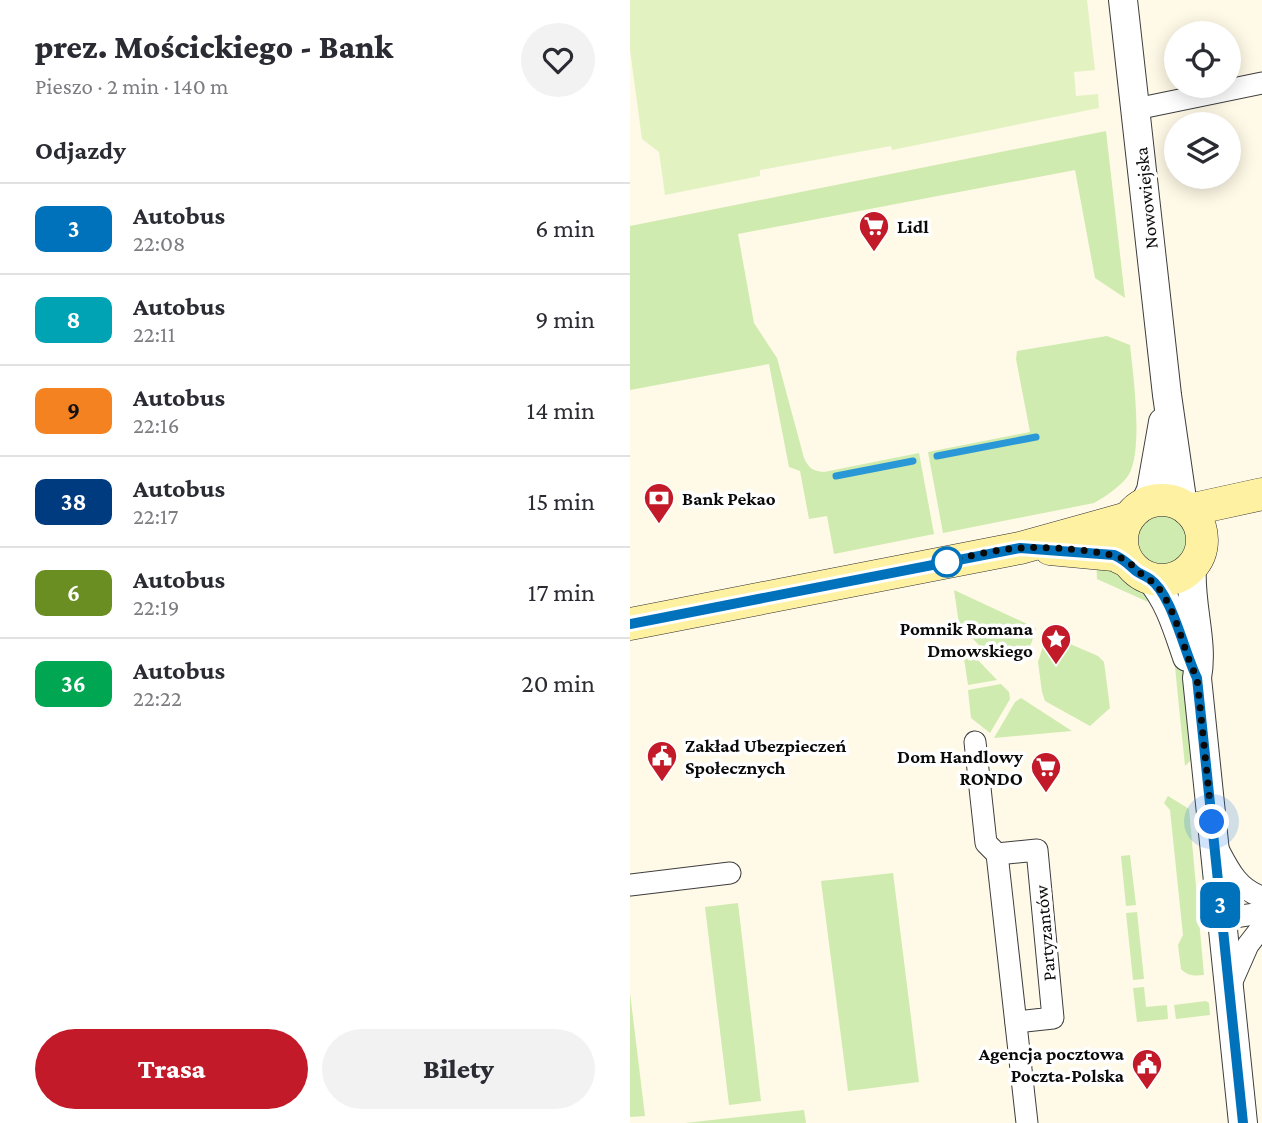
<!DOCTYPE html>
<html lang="pl">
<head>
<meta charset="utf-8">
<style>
	body { margin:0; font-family:"Crimson Pro",serif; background:#f2f2f3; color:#2b2b33; height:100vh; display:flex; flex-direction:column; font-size:26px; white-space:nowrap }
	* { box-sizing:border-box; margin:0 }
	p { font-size:23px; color:#7c7c81 }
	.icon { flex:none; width:38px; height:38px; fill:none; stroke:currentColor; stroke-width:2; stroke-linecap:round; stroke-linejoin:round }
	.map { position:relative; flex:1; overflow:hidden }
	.sheet { display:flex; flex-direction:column; background:#fff; width:630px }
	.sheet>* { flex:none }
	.badge { padding:0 14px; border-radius:10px; font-size:24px; line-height:46px }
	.controls { position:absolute; left:534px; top:21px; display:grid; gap:14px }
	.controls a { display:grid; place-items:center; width:77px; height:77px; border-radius:50%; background:#fff; box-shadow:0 4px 18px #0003; font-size:35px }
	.you { position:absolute; width:35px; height:35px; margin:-18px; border:5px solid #fff; border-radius:50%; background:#1a73e8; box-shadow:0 0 0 10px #1a73e833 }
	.map>.badge { position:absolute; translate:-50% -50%; box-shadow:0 0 0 4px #fff }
	h2 { padding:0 35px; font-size:26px; line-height:63px }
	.round { display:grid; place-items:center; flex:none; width:74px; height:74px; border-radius:37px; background:#f2f2f3 }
	.head { display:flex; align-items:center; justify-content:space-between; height:119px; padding:0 35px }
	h1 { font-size:33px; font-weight:800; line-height:52px }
	.action { display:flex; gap:14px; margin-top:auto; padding:14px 35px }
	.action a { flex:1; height:80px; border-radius:42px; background:#c21a28; color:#fff; font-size:28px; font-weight:800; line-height:80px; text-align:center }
	.action a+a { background:#f2f2f3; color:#2b2b33 }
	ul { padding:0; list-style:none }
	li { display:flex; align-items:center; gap:21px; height:91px; padding:0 35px; border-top:2px solid #e1e1e2 }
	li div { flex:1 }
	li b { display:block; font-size:26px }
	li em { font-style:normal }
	li .badge { min-width:77px; font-weight:700; text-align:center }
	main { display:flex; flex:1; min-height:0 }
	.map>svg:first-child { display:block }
	.green { fill:#d0ebaf }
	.pitch { fill:#e3f2c1 }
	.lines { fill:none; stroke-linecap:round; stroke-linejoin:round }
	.stream { stroke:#2a98d6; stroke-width:7 }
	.minor-casing { stroke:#3d3d3d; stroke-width:23 }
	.tertiary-casing { stroke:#3d3d3d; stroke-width:30 }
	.secondary-casing { stroke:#2c2c2c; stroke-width:33 }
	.minor { stroke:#fff; stroke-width:21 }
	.tertiary { stroke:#fff; stroke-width:28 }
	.secondary { stroke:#fff1a2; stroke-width:32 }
	.line-casing { stroke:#fff; stroke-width:16 }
	.line { stroke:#0072bc; stroke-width:10 }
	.walk { stroke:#0a0a0a; stroke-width:7; stroke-dasharray:0 12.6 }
	.stop-dot { fill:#fff; stroke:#0072bc; stroke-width:3.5 }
	.labels { text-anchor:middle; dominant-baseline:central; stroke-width:7; stroke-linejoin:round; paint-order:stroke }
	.street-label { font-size:19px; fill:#0a0a0a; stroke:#fff }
	.poi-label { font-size:19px; font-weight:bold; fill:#0a0a0a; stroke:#fff; text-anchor:start }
</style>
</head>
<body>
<main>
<section class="sheet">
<div class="head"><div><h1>prez. Mościckiego - Bank</h1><p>Pieszo · 2 min · 140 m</p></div><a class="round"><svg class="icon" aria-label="heart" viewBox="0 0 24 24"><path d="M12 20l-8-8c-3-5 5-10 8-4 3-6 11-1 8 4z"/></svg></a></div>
<h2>Odjazdy</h2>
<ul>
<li><span class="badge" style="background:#0072bc;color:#fff">3</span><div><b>Autobus</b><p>22:08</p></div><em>6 min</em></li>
<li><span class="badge" style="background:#00a3b4;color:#fff">8</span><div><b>Autobus</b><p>22:11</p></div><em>9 min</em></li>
<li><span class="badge" style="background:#f58220;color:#111">9</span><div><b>Autobus</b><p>22:16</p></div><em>14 min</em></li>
<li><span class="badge" style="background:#003b80;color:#fff">38</span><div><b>Autobus</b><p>22:17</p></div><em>15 min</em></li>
<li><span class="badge" style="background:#6b8e23;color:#fff">6</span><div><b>Autobus</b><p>22:19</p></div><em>17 min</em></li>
<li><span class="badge" style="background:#00a651;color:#fff">36</span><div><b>Autobus</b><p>22:22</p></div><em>20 min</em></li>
</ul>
<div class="action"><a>Trasa</a><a>Bilety</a></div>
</section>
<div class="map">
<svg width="632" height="1123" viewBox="0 0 632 1123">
	<rect width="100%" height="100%" fill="#fff9e7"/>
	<g class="green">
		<path d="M476,131l19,167 -30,-20 -20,-108 -337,64 16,89 23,35 27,100c5,10 8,13 20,14l95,-19 15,81 -100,20 -7,-38 -18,3 -9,-48 -11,-4 -20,-103 -139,26v-164z"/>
		<path d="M477,336l23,9c3,29 14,107 -2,131 -7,10 -23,21 -34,27l-151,30 -15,-81 102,-20 -14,-73 1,-8z"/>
		<circle cx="532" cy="539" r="25"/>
		<path d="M466,559l24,8 14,14 11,6 12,19 -60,-27z"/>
		<path d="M324,590l82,38c-9,31 -12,34 -44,31l-33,-35z"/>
		<path d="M417,634l51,22 6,6 6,46 -20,18 -45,-25 -3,-9 -4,-30z"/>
		<path d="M542,637l12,35 9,86 -8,8z"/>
		<path d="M333,652l10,3 24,25 -29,5z"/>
		<path d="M371,684l8,8 1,7 -20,34 -19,-15 -3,-28z"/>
		<path d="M391,698l51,33 -78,7 21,-36z"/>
		<path d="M538,796l21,13 15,166c-10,1 -16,1 -23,-6l-3,-24 5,-10 -13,-125 -6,-7z"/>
		<path d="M500,855l6,50 -10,1 -5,-50z"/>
		<path d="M263,873l26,209 -71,9 -27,-210z"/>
		<path d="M108,903l23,198 -32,4 -24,-198z"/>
		<path d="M507,912l7,67 -11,1 -7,-67z"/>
		<path d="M514,987l2,20 21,-2 1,14 -31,3 -4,-34z"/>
		<path d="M0,993l15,123 -15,1z"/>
		<path d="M576,1001l3,2 1,12 -34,4 -2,-14z"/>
		<path d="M174,1110l2,13h-121z"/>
	</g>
	<path class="pitch" d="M0,0h457l8,70 -21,2 2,24 22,-2 1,14 -207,42 -1,-4 -131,24v6l-95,19 -6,-43 -17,-13 -12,-89z"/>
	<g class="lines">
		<g class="stream">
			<path d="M307,456l99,-19"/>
			<path d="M206,476l77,-15"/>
		</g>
		<g class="minor-casing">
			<g id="minor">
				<path d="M506,109l126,-26"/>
				<path d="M345,742l11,101 11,11 30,269"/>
				<path d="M588,849c11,21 20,40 44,48"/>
				<path d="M367,854l40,-4 16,168 -37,4"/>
				<path d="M0,885l100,-12"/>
				<path d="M591,919l41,-6"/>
				<path d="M600,986l18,-41 14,-18"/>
			</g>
		</g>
		<g class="tertiary-casing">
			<g id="tertiary">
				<path d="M493,0l44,395 16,111"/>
				<path d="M515,503l6,-13 12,-68"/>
				<path d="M562,566c-3,38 12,75 5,112l46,445"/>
				<path d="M520,578c20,24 27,50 37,79"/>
			</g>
		</g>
		<g class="secondary-casing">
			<g id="secondary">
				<circle cx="532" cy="540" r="40"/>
				<path d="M559,510l73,-16"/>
				<path d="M420,549l64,6 13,6"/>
				<path d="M0,624l390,-76 108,-30"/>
			</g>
		</g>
		<use href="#minor" class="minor"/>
		<use href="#tertiary" class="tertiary"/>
		<use href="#secondary" class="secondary"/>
	</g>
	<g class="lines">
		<g class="line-casing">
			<path id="line" d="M0,624l390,-76 94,7c10,4 14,9 22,16 4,3 10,5 14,8 22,15 34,73 47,99l46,445"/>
		</g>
		<use href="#line" class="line"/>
		<path class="walk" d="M317,562c22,-6 50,-13 74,-14 20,-2 92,2 106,13 5,3 7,8 12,11 9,7 17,11 23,21 17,26 21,58 35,85l15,144"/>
	</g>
	<defs>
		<g id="supermarket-pin" transform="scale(1.575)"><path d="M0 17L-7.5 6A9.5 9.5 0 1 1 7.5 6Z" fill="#c21a28" stroke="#fff"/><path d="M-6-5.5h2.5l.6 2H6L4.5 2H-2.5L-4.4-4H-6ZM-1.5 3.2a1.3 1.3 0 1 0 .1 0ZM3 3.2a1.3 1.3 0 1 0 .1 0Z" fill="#fff"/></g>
		<g id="bank-pin" transform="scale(1.575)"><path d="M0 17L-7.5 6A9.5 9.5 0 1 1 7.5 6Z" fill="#c21a28" stroke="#fff"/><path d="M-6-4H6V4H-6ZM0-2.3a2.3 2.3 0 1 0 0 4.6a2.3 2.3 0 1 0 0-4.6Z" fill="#fff"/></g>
		<g id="sight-pin" transform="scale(1.575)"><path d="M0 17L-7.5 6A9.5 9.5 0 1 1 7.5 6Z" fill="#c21a28" stroke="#fff"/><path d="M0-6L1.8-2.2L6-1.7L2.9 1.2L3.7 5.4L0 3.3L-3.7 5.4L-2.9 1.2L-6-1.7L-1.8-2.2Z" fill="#fff"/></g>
		<g id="civic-pin" transform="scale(1.575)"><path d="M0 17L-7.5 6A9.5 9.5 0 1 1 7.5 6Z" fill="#c21a28" stroke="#fff"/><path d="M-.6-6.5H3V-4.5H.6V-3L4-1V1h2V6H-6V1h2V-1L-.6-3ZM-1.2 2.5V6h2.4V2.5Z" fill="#fff"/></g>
	</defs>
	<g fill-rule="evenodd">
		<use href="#supermarket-pin" x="244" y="226"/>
		<use href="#bank-pin" x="29" y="498"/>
		<use href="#sight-pin" x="426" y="639"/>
		<use href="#civic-pin" x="32" y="756"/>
		<use href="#supermarket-pin" x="416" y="767"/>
		<use href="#civic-pin" x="517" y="1064"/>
	</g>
	<circle class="stop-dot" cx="317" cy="562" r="14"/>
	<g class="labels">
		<g class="street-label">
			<text transform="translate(516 198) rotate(-96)">Nowowiejska</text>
			<text transform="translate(415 933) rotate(-95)">Partyzantów</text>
		</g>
		<g class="poi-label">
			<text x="267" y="226">Lidl</text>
			<text x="52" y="498">Bank Pekao</text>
			<text x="403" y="628" text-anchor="end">Pomnik Romana<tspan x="403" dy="22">Dmowskiego</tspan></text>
			<text x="55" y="745">Zakład Ubezpieczeń<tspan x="55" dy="22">Społecznych</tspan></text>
			<text x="393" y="756" text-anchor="end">Dom Handlowy<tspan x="393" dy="22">RONDO</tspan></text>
			<text x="494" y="1053" text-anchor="end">Agencja pocztowa<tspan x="494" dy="22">Poczta-Polska</tspan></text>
		</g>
	</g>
</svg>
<div class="controls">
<a><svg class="icon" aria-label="locate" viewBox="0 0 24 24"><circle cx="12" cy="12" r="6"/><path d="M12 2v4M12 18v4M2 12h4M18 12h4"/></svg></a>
<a><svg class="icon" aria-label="layers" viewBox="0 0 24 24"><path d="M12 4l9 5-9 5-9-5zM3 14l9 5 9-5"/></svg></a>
</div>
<div class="you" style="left:582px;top:822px"></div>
<b class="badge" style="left:590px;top:905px;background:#0072bc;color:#fff">3</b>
</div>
</main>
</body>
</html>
